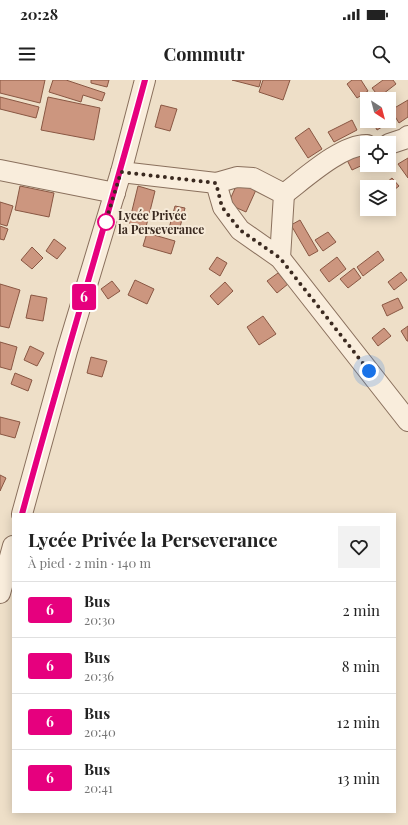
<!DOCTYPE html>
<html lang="fr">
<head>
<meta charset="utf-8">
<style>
	body { margin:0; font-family:"Playfair Display",serif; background:#f2f2f2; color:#222; height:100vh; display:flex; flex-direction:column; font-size:15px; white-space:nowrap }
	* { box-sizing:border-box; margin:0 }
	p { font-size:13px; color:#767676 }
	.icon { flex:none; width:22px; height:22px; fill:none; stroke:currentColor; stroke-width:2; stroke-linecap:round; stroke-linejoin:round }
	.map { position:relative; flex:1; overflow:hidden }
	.sheet { position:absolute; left:12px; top:433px; width:384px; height:300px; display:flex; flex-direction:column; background:#fff; border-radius:0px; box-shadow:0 2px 10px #0003 }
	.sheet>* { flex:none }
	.badge { padding:0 8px; border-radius:3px; font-size:14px; line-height:26px }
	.needle { width:26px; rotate:144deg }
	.tools { position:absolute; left:360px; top:12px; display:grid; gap:8px }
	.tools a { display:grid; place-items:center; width:36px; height:36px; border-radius:0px; background:#fff; box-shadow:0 2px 10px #0003; font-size:20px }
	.you { position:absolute; width:20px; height:20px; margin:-10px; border:3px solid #fff; border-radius:50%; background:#1a73e8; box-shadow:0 0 0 6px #1a73e833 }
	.map>.badge { position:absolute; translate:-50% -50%; box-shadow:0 0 0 2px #fff }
	.round { display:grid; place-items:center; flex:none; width:42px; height:42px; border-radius:0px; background:#f2f2f2 }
	.summary { display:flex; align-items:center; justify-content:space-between; height:68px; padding:0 16px }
	h1 { font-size:19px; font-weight:700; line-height:30px }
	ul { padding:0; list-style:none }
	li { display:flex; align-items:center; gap:12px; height:56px; padding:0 16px; border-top:1px solid #e0e0e0 }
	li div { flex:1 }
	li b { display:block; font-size:15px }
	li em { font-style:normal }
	li .badge { min-width:44px; font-weight:700; text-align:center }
	.status { display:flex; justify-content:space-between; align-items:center; height:28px; padding:0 20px; background:#fff; direction:ltr }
	.status svg { height:11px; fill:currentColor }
	header { display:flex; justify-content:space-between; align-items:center; height:52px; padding:0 16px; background:#fff; font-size:18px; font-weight:700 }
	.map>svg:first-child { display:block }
	.building { fill:#cc967f; stroke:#895743 }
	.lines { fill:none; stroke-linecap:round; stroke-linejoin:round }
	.minor-casing { stroke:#8a705d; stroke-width:22 }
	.minor { stroke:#f9eddc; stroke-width:20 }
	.line-casing { stroke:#fff; stroke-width:9 }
	.line { stroke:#e6007e; stroke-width:6 }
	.walk { stroke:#3b2a20; stroke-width:4; stroke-dasharray:0 7.2 }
	.stop-dot { fill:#fff; stroke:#e6007e; stroke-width:2 }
	.labels { text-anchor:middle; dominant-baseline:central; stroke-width:4; stroke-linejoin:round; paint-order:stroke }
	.stop-label { font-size:12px; font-weight:bold; fill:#3b2a20; stroke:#f6ead8; text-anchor:start }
</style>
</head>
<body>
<div class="status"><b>20:28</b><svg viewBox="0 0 49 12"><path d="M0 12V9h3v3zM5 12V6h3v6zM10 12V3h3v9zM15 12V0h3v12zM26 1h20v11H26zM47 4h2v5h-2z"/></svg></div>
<header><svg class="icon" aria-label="menu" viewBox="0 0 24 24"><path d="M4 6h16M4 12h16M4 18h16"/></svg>Commutr<svg class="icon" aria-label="search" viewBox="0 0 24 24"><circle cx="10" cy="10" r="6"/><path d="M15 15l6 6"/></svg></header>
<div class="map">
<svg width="408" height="745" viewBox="0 0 408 745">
	<rect width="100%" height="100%" fill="#eedfc8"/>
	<g class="building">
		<path d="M0,0h45l-5,23 -40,-10z"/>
		<path d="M53,0h13l39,13 -3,8 -19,-6 -2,7 -32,-10z"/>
		<path d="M91,0h18l-2,7 -16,-4z"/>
		<path d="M232,0h29l-2,7z"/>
		<path d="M263,0h27l-7,20 -24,-8z"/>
		<path d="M352,0h9l7,11 -11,7 -10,-14z"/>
		<path d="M383,0h10l3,4 -17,13 -7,-9z"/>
		<path d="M0,17l39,10 -3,11 -36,-9z"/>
		<path d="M48,17l52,11 -6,32 -53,-10z"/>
		<path d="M408,20v17l-9,6 -8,-13z"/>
		<path d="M161,25l16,4 -7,22 -15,-4z"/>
		<path d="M389,35l3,6 -15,9 -5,-9h17z"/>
		<path d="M352,40l5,10 -23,12 -6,-10z"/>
		<path d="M309,48l13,21 -14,9 -13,-20z"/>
		<path d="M359,63l8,15v5l-15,7 -9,-18z"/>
		<path d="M408,78v20l-10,-14z"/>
		<path d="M242,93l18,8 -14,31 -18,-8z"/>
		<path d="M392,98l7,8 -10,8v-7h-8z"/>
		<path d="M20,106l34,7 -5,24 -34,-7z"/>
		<path d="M138,106l17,5 -9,36 -17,-4z"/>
		<path d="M0,122l13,4 -6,20 -7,-2z"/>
		<path d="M175,126l10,2 -7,27 -10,-3z"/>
		<path d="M300,140l18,31 -9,5 -18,-31z"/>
		<path d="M0,146l8,3 -4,11 -4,-1z"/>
		<path d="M328,152l8,10 -13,9 -8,-11z"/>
		<path d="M147,153l28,8 -4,13 -28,-8z"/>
		<path d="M54,159l12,9 -9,11 -11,-8z"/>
		<path d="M32,167l11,11 -11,11 -11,-9z"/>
		<path d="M378,171l6,9 -21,16 -6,-9z"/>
		<path d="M217,177l10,6 -7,13 -11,-7z"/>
		<path d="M337,177l9,12 -17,13 -9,-12z"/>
		<path d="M354,188l7,10 -13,10 -8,-9z"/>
		<path d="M401,192l6,8 -13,10 -6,-8z"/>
		<path d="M278,193l10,11 -11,9 -10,-12z"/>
		<path d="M135,200l19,9 -7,15 -19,-9z"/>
		<path d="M112,201l8,10 -12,8 -7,-10z"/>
		<path d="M225,202l8,9 -15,14 -8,-9z"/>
		<path d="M0,204l20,6 -11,38 -9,-2z"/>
		<path d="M31,215l16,3 -4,23 -17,-3z"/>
		<path d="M398,218l5,10 -16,8 -5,-11z"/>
		<path d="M263,236l13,18 -17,11 -12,-18z"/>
		<path d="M408,246v15h-1l-6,-10z"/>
		<path d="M384,248l7,8 -13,10 -6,-8z"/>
		<path d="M0,262l17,5 -6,23 -11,-3z"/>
		<path d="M30,266l14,7 -7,13 -13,-6z"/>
		<path d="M91,277l16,4 -5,16 -15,-4z"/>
		<path d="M15,293l17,7 -4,11 -17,-7z"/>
		<path d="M0,337l20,5 -5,16 -15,-4z"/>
		<path d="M0,395l6,3 -6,13z"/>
	</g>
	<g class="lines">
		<g class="minor-casing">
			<g id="minor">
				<path d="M389,64l15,-5 4,-3"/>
				<path d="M0,90l115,23"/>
				<path d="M121,92l95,11 7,24 17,23 40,28 128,163"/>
				<path d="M216,103l21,-6 16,1 31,16 -4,64"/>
				<path d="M284,114c20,-15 58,-50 83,-49"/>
				<path d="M22,434l45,-163 54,-179 24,-92"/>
				<path d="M0,513l13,-47"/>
			</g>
		</g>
		<use href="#minor" class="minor"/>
	</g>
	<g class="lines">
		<g class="line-casing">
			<path id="line" d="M22,434c39,-145 84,-289 123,-434"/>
		</g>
		<use href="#line" class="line"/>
		<path class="walk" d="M106,142l-1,2 16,-52 95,11 6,24 18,23 40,28 89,113"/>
	</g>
	<circle class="stop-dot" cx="106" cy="142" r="8"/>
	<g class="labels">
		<g class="stop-label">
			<text x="118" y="135">Lycée Privée<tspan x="118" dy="14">la Perseverance</tspan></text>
		</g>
	</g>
</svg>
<div class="tools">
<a><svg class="needle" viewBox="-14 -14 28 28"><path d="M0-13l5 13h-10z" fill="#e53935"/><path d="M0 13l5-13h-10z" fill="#767676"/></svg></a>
<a><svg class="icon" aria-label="locate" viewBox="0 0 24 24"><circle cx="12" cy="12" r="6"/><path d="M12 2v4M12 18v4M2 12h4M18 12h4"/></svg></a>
<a><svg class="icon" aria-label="layers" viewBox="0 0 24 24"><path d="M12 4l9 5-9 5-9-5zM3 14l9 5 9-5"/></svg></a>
</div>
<div class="you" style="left:369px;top:291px"></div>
<b class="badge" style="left:84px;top:217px;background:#e6007e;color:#fff">6</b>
<section class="sheet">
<div class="summary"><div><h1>Lycée Privée la Perseverance</h1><p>À pied · 2 min · 140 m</p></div><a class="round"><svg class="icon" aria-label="heart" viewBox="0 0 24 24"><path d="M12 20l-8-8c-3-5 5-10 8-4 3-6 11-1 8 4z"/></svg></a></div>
<ul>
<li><span class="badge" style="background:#e6007e;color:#fff">6</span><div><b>Bus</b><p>20:30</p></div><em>2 min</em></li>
<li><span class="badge" style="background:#e6007e;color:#fff">6</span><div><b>Bus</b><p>20:36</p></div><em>8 min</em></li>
<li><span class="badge" style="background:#e6007e;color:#fff">6</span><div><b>Bus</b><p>20:40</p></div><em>12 min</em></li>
<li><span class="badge" style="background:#e6007e;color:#fff">6</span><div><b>Bus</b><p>20:41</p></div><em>13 min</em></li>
</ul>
</section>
</div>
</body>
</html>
